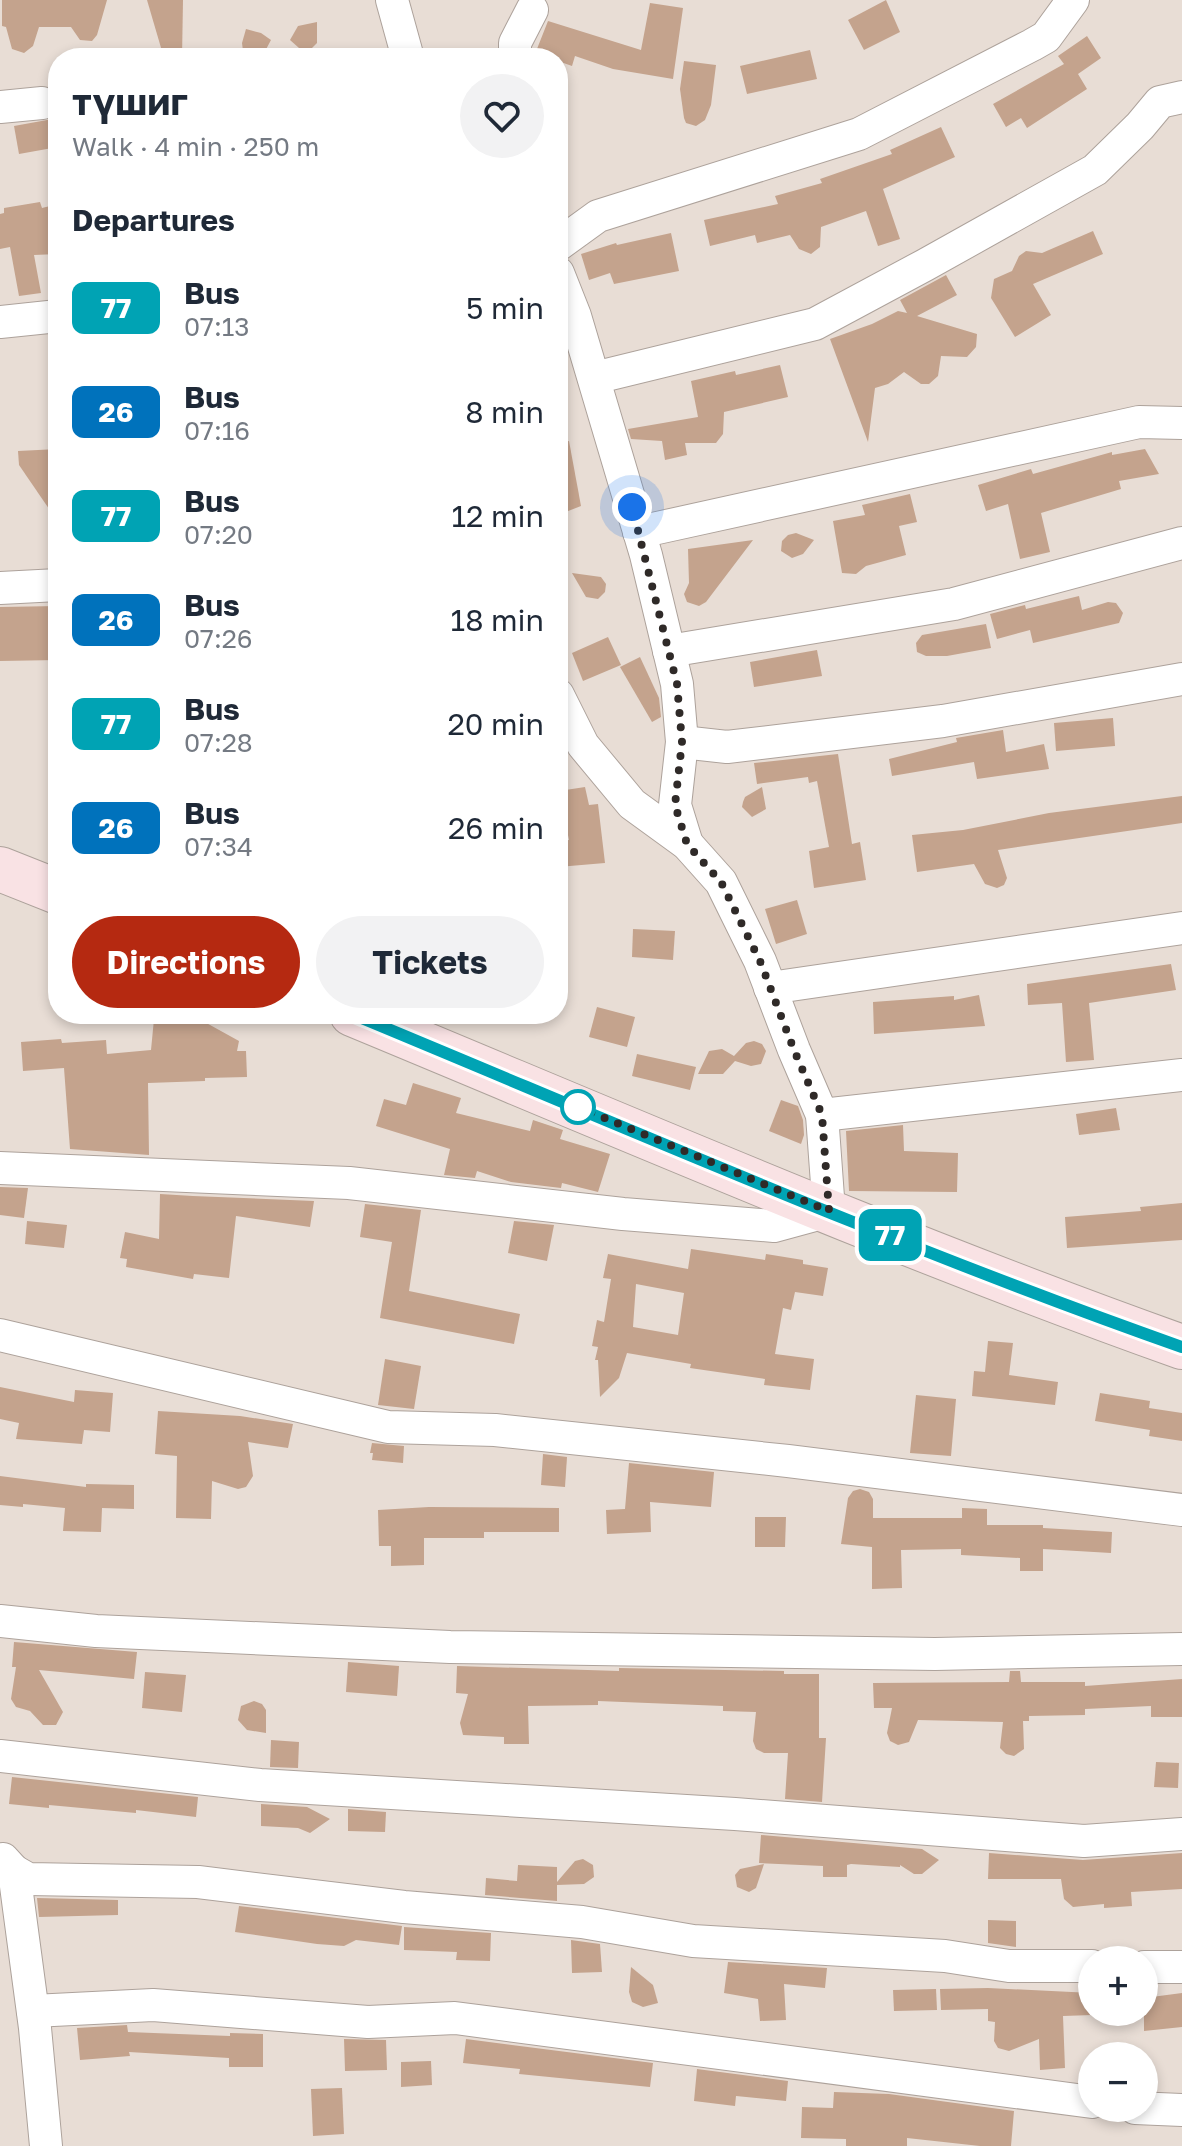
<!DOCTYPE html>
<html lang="en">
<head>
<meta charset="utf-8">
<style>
	body { margin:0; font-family:"Golos Text",sans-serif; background:#f2f2f3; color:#1f2937; height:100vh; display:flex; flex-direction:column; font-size:30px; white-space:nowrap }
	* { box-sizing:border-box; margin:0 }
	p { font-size:26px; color:#747a83 }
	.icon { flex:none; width:44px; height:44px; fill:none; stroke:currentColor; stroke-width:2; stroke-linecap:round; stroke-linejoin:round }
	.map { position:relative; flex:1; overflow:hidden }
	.drawer { position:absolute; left:48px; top:48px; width:520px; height:976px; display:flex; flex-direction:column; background:#fff; border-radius:32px; box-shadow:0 4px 12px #0003 }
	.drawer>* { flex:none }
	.badge { padding:0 16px; border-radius:12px; font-size:28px; line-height:52px }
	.fabs { position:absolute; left:1078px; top:1946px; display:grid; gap:16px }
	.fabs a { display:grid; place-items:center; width:80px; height:80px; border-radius:50%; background:#fff; box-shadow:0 4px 12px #0003; font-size:40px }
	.you { position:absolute; width:40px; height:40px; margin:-20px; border:6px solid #fff; border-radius:50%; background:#1a73e8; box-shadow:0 0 0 12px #1a73e833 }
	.map>.badge { position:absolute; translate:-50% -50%; box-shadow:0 0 0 4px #fff }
	h2 { padding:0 24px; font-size:30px; line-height:72px }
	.round { display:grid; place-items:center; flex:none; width:84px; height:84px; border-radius:42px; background:#f2f2f3 }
	.overview { display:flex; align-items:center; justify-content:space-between; height:136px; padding:0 24px }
	h1 { font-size:38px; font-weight:700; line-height:60px }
	.cta { display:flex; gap:16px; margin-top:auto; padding:16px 24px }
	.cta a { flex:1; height:92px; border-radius:48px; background:#b52911; color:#fff; font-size:32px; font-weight:700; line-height:92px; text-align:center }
	.cta a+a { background:#f2f2f3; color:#1f2937 }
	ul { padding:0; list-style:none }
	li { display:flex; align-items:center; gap:24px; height:104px; padding:0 24px }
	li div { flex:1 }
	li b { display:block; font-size:30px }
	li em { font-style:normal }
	li .badge { min-width:88px; font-weight:700; text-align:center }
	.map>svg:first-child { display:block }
	.building { fill:#c4a38d; fill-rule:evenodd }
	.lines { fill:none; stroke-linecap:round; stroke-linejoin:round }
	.minor-casing { stroke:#ada29b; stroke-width:34 }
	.secondary-casing { stroke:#ada29b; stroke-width:46 }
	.minor { stroke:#fff; stroke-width:32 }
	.secondary { stroke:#f9e2e4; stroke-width:44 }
	.line-casing { stroke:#fff; stroke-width:18 }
	.line { stroke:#00a3b4; stroke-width:12 }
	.walk { stroke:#2f2a28; stroke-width:8; stroke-dasharray:0 14.4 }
	.stop-dot { fill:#fff; stroke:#00a3b4; stroke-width:4 }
</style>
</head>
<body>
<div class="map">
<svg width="1182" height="2146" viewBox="0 0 1182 2146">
	<rect width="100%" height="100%" fill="#e8ddd5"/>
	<g class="building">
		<path d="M2,0h105l-10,35 -5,6 -12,-1 -9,-13h-32l-6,19 -9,7 -12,-4 -6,-22 -4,-1z"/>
		<path d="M147,0h36l-1,58h-18z"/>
		<path d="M886,0l14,32 -36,18 -16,-30z"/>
		<path d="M650,3l33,5 -10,71 -60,-10 -38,-13 -3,10 -14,-5v-3l-23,-4 13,-33 93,29z"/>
		<path d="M317,22v21l-6,6 -12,-1 -9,-8 8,-14z"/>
		<path d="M246,29l15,4 10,7 -8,15 -13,2 -7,-6 -1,-8z"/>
		<path d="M1087,36l14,22 -23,16 9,15 -60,39 -6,-10 -15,9 -13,-23 71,-40 -6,-8z"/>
		<path d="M810,50l7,29 -70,15 -7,-28z"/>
		<path d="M684,61l32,4 -5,40 -6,15 -9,6 -10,-3 -2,-5 -4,-29z"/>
		<path d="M58,118v29l-39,7 -5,-28z"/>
		<path d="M941,127l14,30 -72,32 17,50 -22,7 -12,-35 -45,16 -1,20 -9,7 -12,-5 -9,-14 -33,8 -2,-8 -45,11 -6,-26 74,-16 -3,-8 47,-13 -2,-4 72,-25 -2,-4z"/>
		<path d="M40,202l2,6 16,-4v50l-24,1 7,38 -22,3 -9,-49 -10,2v-35l4,-1v-5z"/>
		<path d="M1093,231l10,23 -70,30 18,31 -36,22 -24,-39 3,-19 18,-8 7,-15 7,-5 16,2z"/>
		<path d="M671,233l8,38 -65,13 -4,-11 -21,7 -8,-26 35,-11 1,2z"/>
		<path d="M946,275l11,20 -40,21 60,18 -1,13 -9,10 -26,-1 -3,20 -9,8h-8l-17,-12 -16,12 -13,4 -7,54 -38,-103 42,-15 26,-13 9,2 -7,-13z"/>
		<path d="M780,365l8,32 -64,15 -1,22 -7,9h-31l2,12 -22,5 -3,-19 -31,-2 -3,-10 70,-12 -7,-36 44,-10 1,4z"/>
		<path d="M569,441l12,65 -23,9v-72z"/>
		<path d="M58,449v73l-39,-57 -1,-14z"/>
		<path d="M1145,449l14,25 -40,7 2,8 -80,24 9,39 -30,7 -12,-55 -22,7 -8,-26 53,-16 2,5 79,-22v3z"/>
		<path d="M910,494l7,28 -18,4 7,29 -40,11 -10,8 -14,-1 -9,-52 32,-6 -3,-10z"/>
		<path d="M796,533l18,7 -11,14 -11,4 -11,-7 1,-10 6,-6z"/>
		<path d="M753,540l-47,62 -7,4 -12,-4 -3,-8 5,-11 -1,-34z"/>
		<path d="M572,573l29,4 5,7 -1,8 -7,7 -12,-2z"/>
		<path d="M1079,596l3,14 26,-8 8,1 7,10 -4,10 -86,20 -3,-13 -33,9 -7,-25 35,-9 1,4z"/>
		<path d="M58,606v54l-58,1v-54z"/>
		<path d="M986,624l5,24 -44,8h-21l-9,-4 -1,-9 6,-8z"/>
		<path d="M608,637l13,28 -38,16 -11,-28z"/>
		<path d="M817,650l5,26 -68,11 -4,-25z"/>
		<path d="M640,657l19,41 2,19 -9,5 -32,-55z"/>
		<path d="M1113,718l2,28 -59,5 -2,-28z"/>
		<path d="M1003,730l3,22 38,-8 5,25 -72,10 -3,-17 -82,14 -3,-17 68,-17 -1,-4z"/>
		<path d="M838,754l14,90 8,-2 6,38 -52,8 -5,-37 20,-4 -12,-66 -8,2 -1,-6 -51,7 -3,-21z"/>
		<path d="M585,787l4,18 9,-1 7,59 -47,4v-26l11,-1 -10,-49z"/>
		<path d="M762,787l4,22 -14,8 -10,-10 1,-5 2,-5z"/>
		<path d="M1182,796v27l-184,27 9,28 -3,7 -7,3 -12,-4 -11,-20 -57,8 -5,-37 51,-5 86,-17z"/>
		<path d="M797,900l10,34 -31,10 -11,-35z"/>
		<path d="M633,929l42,2 -2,29 -41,-3z"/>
		<path d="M1171,964l5,26 -87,13 5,57 -28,2 -4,-59 -34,2 -1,-21z"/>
		<path d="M979,995l6,31 -111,8 -1,-32 81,-6v4z"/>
		<path d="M597,1007l38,10 -8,30 -38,-10z"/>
		<path d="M154,1019l47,1 38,21 -2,10h9l1,26 -42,1v3l-57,2 1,72 -79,-6 -6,-81 -41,3 -2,-29 40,-3 1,4 44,-3 1,14 44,-4z"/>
		<path d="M754,1041l8,3 4,7 -5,13 -10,2 -16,-5 -12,13h-25l11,-23 13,-2 12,7 12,-13z"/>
		<path d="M637,1054l59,13 -6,23 -58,-14z"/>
		<path d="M413,1083l48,15 -5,15 74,18 3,-11 30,10 -3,9 50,15 -12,38 -36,-9 -1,5 -50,-6 -34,-11 -2,7 -31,-3 6,-26 -74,-23 8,-27 22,6z"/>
		<path d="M781,1100l17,6 5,14 1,15 -3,9 -32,-13z"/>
		<path d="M1116,1108l4,22 -41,5 -3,-21z"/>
		<path d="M903,1125l1,26 54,2 -1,39 -108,-1 -3,-60z"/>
		<path d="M0,1187l28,1 -4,30 -24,-3z"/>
		<path d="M160,1194l33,2 121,5 -4,26 -74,-11 -7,62 -35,-4 -1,5 -67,-12 1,-8 -7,-1 5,-26 34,7z"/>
		<path d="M1182,1203v37l-115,8 -2,-31 76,-6 -1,-4z"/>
		<path d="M365,1204l56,6 -12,81 111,23 -6,30 -134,-26 12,-76 -32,-5z"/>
		<path d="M27,1221l40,4 -3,23 -39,-4z"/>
		<path d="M514,1221l40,4 -7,36 -39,-8z"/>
		<path d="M691,1249l74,11 1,-6 37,6v4l25,4 -5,28 -28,-4 -4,18 -8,-2 -8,46 39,5 -4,31 -46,-5 1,-6 -75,-11 1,-4 -64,-11 -8,25 -19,19 -2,-37h-3l3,-13 -6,-1 5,-26 7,2 7,-43 -8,-1 5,-24 80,15zM636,1284l48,9 -6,42 -45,-8z"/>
		<path d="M988,1341l25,2 -4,32 49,7 -3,23 -83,-9 2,-25 11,1z"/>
		<path d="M385,1359l36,7 -7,43 -36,-4z"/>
		<path d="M0,1387l74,15 1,-12 38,3 -3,39 -26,-2 -2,14 -66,-5 3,-16 -19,-4z"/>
		<path d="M1100,1393l50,8 -1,7 33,5v28l-33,-5 1,-6 -55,-9z"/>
		<path d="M916,1395l40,4 -5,57 -41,-3z"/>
		<path d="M158,1411l82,5 53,8 -5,24 -40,-6 5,34 -7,11 -8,2 -26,-8 -1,38 -35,-1 1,-62 -22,-2z"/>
		<path d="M372,1443l32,3 -1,17 -31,-3 1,-7h-3z"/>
		<path d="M543,1454l24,3 -2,30 -24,-2z"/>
		<path d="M629,1463l85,9 -3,35 -61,-5 1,30 -44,2 -1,-24 19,-1z"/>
		<path d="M0,1476l86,11v-3l48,1v24l-32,-1 -1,24 -38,-1 2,-23 -42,-4v3l-23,-2z"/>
		<path d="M860,1489l9,3 4,7v19h89v-10l25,1v16h56v3l69,4 -1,21 -68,-4v22h-23v-13l-59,-3v-6l-60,1 1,38 -30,1v-42l-31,-3 7,-46 5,-7z"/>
		<path d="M429,1507l130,1v24h-75v6h-60v27l-33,1v-20h-12l-1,-36z"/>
		<path d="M755,1517h31l-1,30h-30z"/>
		<path d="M14,1642l123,10 -3,27 -95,-9 24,42 -7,13h-13l-13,-14 -14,-4 -5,-8 5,-32h-4z"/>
		<path d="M348,1662l51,4 -2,30 -51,-4z"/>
		<path d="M457,1666l162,5v-3l165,3v3h35v64h7l-4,64 -37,-3 3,-46h-24l-8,-4 -3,-8 3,-29 -33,-1v-5l-125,-5v4l-70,1 1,38h-25v-7l-41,-2 -3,-12 8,-29 -12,-1z"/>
		<path d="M1010,1671h10l1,11h64v4l97,-7v38h-31v-11l-66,3v6l-56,1v5h-6l1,28 -10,7 -8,-2 -6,-6 3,-26 -85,-2 -9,22 -11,3 -8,-4 -3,-8 5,-25h-18l-1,-25 136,-1z"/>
		<path d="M145,1672l41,3 -4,37 -40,-4z"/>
		<path d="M254,1701l8,3 4,6v23l-19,-3 -9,-10 3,-14z"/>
		<path d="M271,1740l28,2 -1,26 -28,-1z"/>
		<path d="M1156,1762l23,1 -1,25 -24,-1z"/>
		<path d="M12,1777l186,20 -2,20 -60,-7v3l-87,-8v3l-40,-4z"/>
		<path d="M261,1804l46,3 23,12 -20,14 -12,-5 -37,-2z"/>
		<path d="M348,1809l38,3 -1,20 -37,-1z"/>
		<path d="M761,1835l161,14 17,11 -17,14h-8l-14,-9v2l-49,-3 -4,1v12h-24v-11l-64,-3z"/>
		<path d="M989,1853l94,7 99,-7v36l-51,3 1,14 -28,2v-4l-31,3 -9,-8 -3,-20h-73z"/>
		<path d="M583,1859l10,6 1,12 -10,7 -27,1v16l-72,-6 1,-17 31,3 1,-16 39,2v15l18,-21z"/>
		<path d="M764,1864l-8,24 -7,4 -12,-5 -2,-12 5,-6z"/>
		<path d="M37,1898l81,2v15l-79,2z"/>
		<path d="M239,1906l163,20 -3,19 -43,-5 -12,6 -27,-2 -82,-12z"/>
		<path d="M988,1920l28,1v26l-28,-4z"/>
		<path d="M404,1927l87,6 -1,28 -34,-1 1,-8 -53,-2z"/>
		<path d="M571,1940l29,4 2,28 -30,1z"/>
		<path d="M728,1962l99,6 -2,20 -41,-4 2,36 -26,1 -2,-22 -34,-6z"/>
		<path d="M631,1967l22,18 5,18 -15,4 -11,-5 -3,-10z"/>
		<path d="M988,1988l104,5v22l-29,1 2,52 -25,2 -1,-31 -30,12 -11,-3 -4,-7 1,-19 -7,-1v-12l-47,1 -1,-21z"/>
		<path d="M936,1989l1,21 -43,1 -1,-21z"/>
		<path d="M1182,1993v34l-38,4v-33z"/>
		<path d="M127,2025l1,7 102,4v-3l33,1v33h-34v-9l-100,-6 1,4 -50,4 -3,-32z"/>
		<path d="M344,2039l42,1 1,30 -42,1z"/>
		<path d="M466,2039l187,24 -3,24 -131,-13 1,-5 -57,-6z"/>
		<path d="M431,2061l1,24 -31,2v-25z"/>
		<path d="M697,2069l91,12 -2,20 -50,-5 -1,10 -41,-5z"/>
		<path d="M342,2088l2,46 -31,2 -2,-47z"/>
		<path d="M834,2092l55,2 125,17 -3,35h-31l-73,-8v8h-61v-7l-45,-1 1,-31 31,1z"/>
	</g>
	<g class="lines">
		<g class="minor-casing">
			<g id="minor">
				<path d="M392,0l16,58"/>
				<path d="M515,58v-15l17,-33"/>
				<path d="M0,107l42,-4"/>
				<path d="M558,245l40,-29 261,-82 173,-89 14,-8 27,-37"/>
				<path d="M558,273l17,43 71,239 31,129 5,58 -7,63 12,39"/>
				<path d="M0,322l58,-6"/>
				<path d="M594,378l221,-54 110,-59 170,-95 45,-44 20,-24 22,-5"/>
				<path d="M639,532l500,-110 43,1"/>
				<path d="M0,588l58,-3"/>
				<path d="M669,651l285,-47 228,-61"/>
				<path d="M682,742l45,5 216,-26 239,-42"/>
				<path d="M770,988l412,-60"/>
				<path d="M822,1115l360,-40"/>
				<path d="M0,1168l349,15 274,31 151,12 55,-15 -7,-96 -28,-65 -34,-89 -39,-79 -34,-38 -55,-40 -49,-59 -25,-50"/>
				<path d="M0,1335l388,92 107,3 293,31 394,49"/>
				<path d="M0,1621l96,10 354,16 485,7 247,-5"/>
				<path d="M0,1756l260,29 475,29 349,27 98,-7"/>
				<path d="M3,1859l11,12 21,157 11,118"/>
				<path d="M0,1871h14l14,8 170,3 206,25 178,15 111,19 252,15 64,10h83"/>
				<path d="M1144,1967h38"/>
				<path d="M33,2011l120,-6 215,17 87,-4 637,84"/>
				<path d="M1135,2108l47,2"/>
			</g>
		</g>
		<g class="secondary-casing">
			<g id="secondary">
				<path d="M0,869l58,23"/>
				<path d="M352,1014c275,114 549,233 830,333"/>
			</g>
		</g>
		<use href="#minor" class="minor"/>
		<use href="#secondary" class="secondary"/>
	</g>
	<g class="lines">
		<g class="line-casing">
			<path id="line" d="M352,1014c275,114 549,234 830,333"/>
		</g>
		<use href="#line" class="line"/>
		<path class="walk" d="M578,1107l251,104 -7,-96 -28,-65 -34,-89 -39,-79 -34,-38 -12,-39 7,-63 -5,-58 -45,-177"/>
	</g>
	<circle class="stop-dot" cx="578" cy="1107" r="16"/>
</svg>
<div class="fabs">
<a>+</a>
<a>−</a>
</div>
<div class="you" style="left:632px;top:507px"></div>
<b class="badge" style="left:890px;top:1235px;background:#00a3b4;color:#fff">77</b>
<section class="drawer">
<div class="overview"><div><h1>түшиг</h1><p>Walk · 4 min · 250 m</p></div><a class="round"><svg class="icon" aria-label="heart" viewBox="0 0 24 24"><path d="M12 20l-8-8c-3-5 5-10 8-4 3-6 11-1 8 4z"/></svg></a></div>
<h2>Departures</h2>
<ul>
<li><span class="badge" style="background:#00a3b4;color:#fff">77</span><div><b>Bus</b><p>07:13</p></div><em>5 min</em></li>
<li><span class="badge" style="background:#0072bc;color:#fff">26</span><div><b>Bus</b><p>07:16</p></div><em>8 min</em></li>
<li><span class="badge" style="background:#00a3b4;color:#fff">77</span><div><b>Bus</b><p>07:20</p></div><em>12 min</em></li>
<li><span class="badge" style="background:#0072bc;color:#fff">26</span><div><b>Bus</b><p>07:26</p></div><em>18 min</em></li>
<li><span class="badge" style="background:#00a3b4;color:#fff">77</span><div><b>Bus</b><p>07:28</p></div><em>20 min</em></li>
<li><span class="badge" style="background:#0072bc;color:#fff">26</span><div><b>Bus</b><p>07:34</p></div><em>26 min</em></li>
</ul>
<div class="cta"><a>Directions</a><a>Tickets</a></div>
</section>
</div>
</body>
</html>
